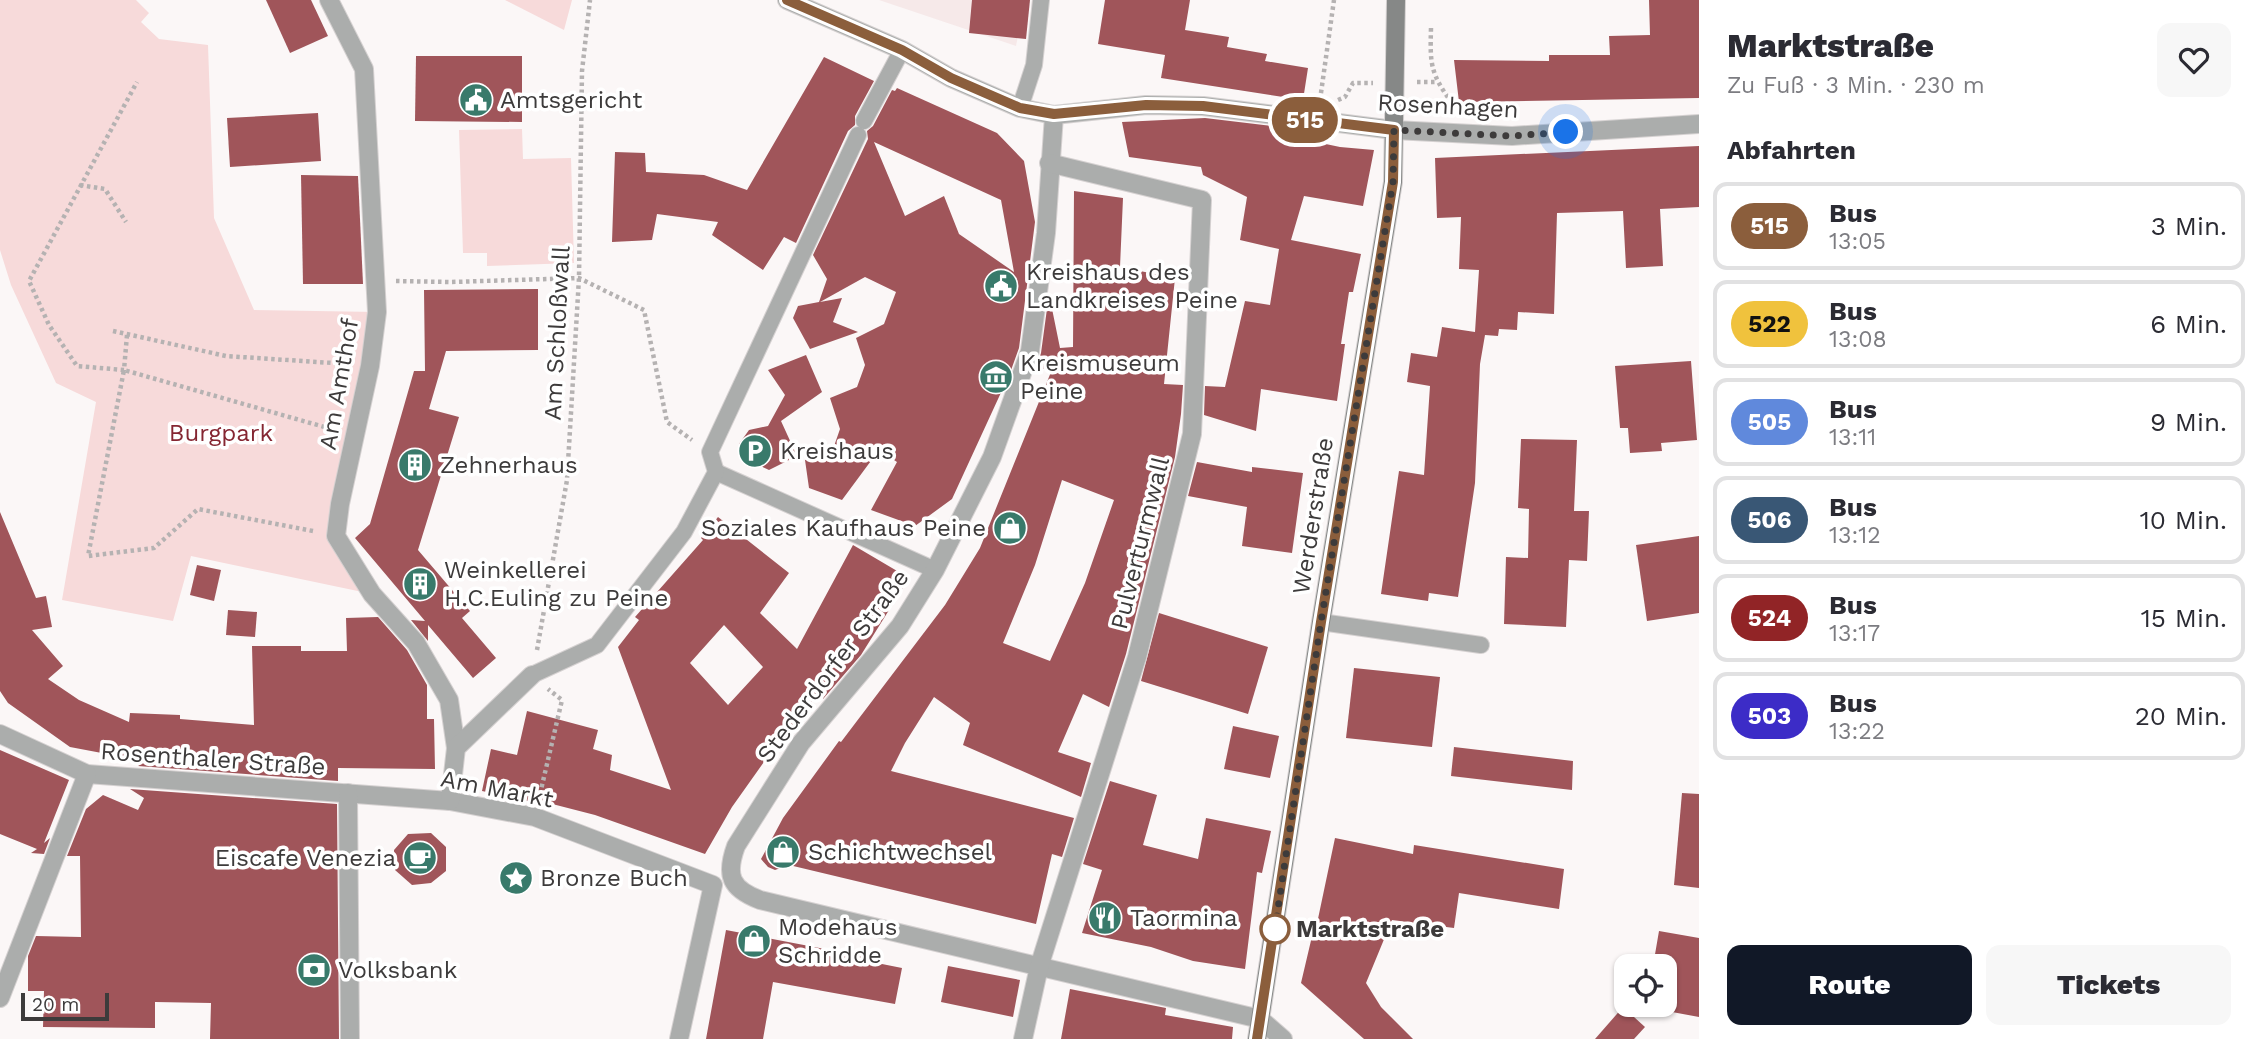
<!DOCTYPE html>
<html lang="de">
<head>
<meta charset="utf-8">
<style>
	body { margin:0; font-family:"Work Sans",sans-serif; background:#f7f7f7; color:#2b2b33; height:100vh; display:flex; flex-direction:column; font-size:26px; white-space:nowrap }
	* { box-sizing:border-box; margin:0 }
	p { font-size:23px; color:#7c7c81 }
	.icon { flex:none; width:38px; height:38px; fill:none; stroke:currentColor; stroke-width:2; stroke-linecap:round; stroke-linejoin:round }
	.map { position:relative; flex:1; overflow:hidden }
	.panel { display:flex; flex-direction:column; background:#fff; width:560px }
	.panel>* { flex:none }
	.badge { padding:0 14px; border-radius:23px; font-size:24px; line-height:46px }
	.controls { position:absolute; left:1614px; top:954px; display:grid; gap:14px }
	.controls a { display:grid; place-items:center; width:63px; height:63px; border-radius:14px; background:#fff; box-shadow:0 2px 5px #0004; font-size:35px }
	.scale { position:absolute; left:21px; bottom:18px; width:88px; box-sizing:border-box; padding-left:7px; border:4px solid #3d3b3b; border-top:0; font-size:19px; line-height:24px; white-space:nowrap; color:#3d3b3b; -webkit-text-stroke:5px #fff; paint-order:stroke }
	.you { position:absolute; width:35px; height:35px; margin:-18px; border:5px solid #fff; border-radius:50%; background:#1a73e8; box-shadow:0 0 0 10px #1a73e833 }
	.map>.badge { position:absolute; translate:-50% -50%; box-shadow:0 0 0 4px #fff }
	h2 { padding:0 28px; font-size:26px; line-height:63px }
	.round { display:grid; place-items:center; flex:none; width:74px; height:74px; border-radius:14px; background:#f7f7f7 }
	.headline { display:flex; align-items:center; justify-content:space-between; height:119px; padding:0 28px }
	h1 { font-size:33px; font-weight:800; line-height:52px }
	.primary-button { display:flex; gap:14px; margin-top:auto; padding:14px 28px }
	.primary-button a { flex:1; height:80px; border-radius:14px; background:#111827; color:#fff; font-size:28px; font-weight:800; line-height:80px; text-align:center }
	.primary-button a+a { background:#f7f7f7; color:#2b2b33 }
	ul { padding:0; list-style:none }
	li { display:flex; align-items:center; gap:21px; height:88px; margin:0 14px 10px; padding:0 14px; border:4px solid #e1e1e2; border-radius:14px }
	li div { flex:1 }
	li b { display:block; font-size:26px }
	li em { font-style:normal }
	li .badge { min-width:77px; font-weight:700; text-align:center }
	main { display:flex; flex:1; min-height:0 }
	.map>svg:first-child { display:block }
	.built { fill:#f6e9e9 }
	.green { fill:#f7dada }
	.building { fill:#a0555a; fill-rule:evenodd }
	.lines { fill:none; stroke-linecap:round; stroke-linejoin:round }
	.lane-casing { stroke:#d5d1d1; stroke-width:18 }
	.street-casing { stroke:#d5d1d1; stroke-width:20 }
	.secondary-casing { stroke:#d5d1d1; stroke-width:20 }
	.path { stroke:#b5b2b2; stroke-width:4.5; stroke-dasharray:3.5 3.5; stroke-linecap:butt }
	.lane { stroke:#abadac; stroke-width:16 }
	.street { stroke:#abadac; stroke-width:18 }
	.secondary { stroke:#868887; stroke-width:18 }
	.line-casing { stroke:#fff; stroke-width:16 }
	.line { stroke:#8b5e3c; stroke-width:10 }
	.walk { stroke:#3d3b3b; stroke-width:7; stroke-dasharray:0 12.6 }
	.stop-dot { fill:#fff; stroke:#8b5e3c; stroke-width:3.5 }
	.labels { text-anchor:middle; dominant-baseline:central; stroke-width:7; stroke-linejoin:round; paint-order:stroke }
	.poi-label { font-size:24px; fill:#3d3b3b; stroke:#fff; text-anchor:start }
	.street-label { font-size:24px; fill:#3d3b3b; stroke:#fff }
	.park-label { font-size:24px; fill:#852632; stroke:#fff }
	.stop-label { font-size:24px; font-weight:bold; fill:#3d3b3b; stroke:#fff; text-anchor:start }
</style>
</head>
<body>
<main>
<div class="map">
<svg width="1699" height="1039" viewBox="0 0 1699 1039">
	<rect width="100%" height="100%" fill="#fbf7f7"/>
	<path class="built" d="M879,0h146l-9,46z"/>
	<g class="green">
		<path d="M0,0h136l13,13 -8,9 18,17 49,6 6,173 40,92 123,2 -41,223 36,59 -181,-38 -18,65 -111,-21 34,-198 -40,-19 -45,-98 -11,-35z"/>
		<path d="M505,0h67l-8,30z"/>
		<path d="M522,129l1,30 48,-1 3,105 -87,3v-13h-24l-4,-123z"/>
	</g>
	<g class="building">
		<path d="M266,0h45l17,36 -38,17z"/>
		<path d="M972,0h58l-4,39 -57,-6z"/>
		<path d="M1105,0h85l-5,30 44,7 -2,10 40,7 -2,7 43,7 -5,32 -142,-22 4,-23 -67,-11z"/>
		<path d="M1649,0h50v98l-240,4 -5,-42 95,1v-6h61l-1,-19 41,-1z"/>
		<path d="M416,56h106v66l-107,-1z"/>
		<path d="M824,57l50,24 -19,35v9l-7,6 -52,112 -12,-6 -21,33 -51,-35 6,-13 -61,-8 -5,26 -40,2 3,-90 30,1 1,19 58,3 43,15z"/>
		<path d="M897,88l100,45 27,28 11,61 -16,126 -9,25 -58,126 -37,27 -44,-16 26,-48 -18,-12 -37,50 -33,-12 -4,-28 27,-8 8,-23 -10,-31 27,-11 8,-22 -9,-27 28,-14 12,-32 -31,-15 -45,25 22,-4 -9,24 25,10 -48,17 -17,-31 5,-12 21,-4 8,-23 -14,-24 55,-116 -1,-8 6,-5 19,-36 3,1zM874,142l127,58 13,72 -55,-38 -15,-38 -39,20z"/>
		<path d="M318,113l3,48 -91,6 -3,-49z"/>
		<path d="M1205,118l93,11 -1,9 43,9 34,3 -11,56 -59,-10 -13,44 70,14 -8,38h-4l-8,52h4l-8,57 -76,-12 -5,42 -52,-16 1,-29 20,1 20,-86 25,4 9,-56 -39,-9 7,-43 -44,-22 -2,-8 -72,-10 -7,-35z"/>
		<path d="M1699,146v61l-39,2 3,57 -37,2 -3,-57 -66,2 -3,101 -36,-2 -1,18 -18,-1 -1,7 -13,-1 -5,29 -5,119 -17,114 -29,-4 -1,8 -47,-7 18,-123 25,4 6,-89 -23,-4 4,-29 26,4 5,-30 33,5 4,-62 -20,-1 2,-52 -24,1 -2,-60z"/>
		<path d="M301,175l57,1 5,108h-60z"/>
		<path d="M1074,191l49,7 -3,69 55,11 -11,106 19,1 -2,29 -6,43 -49,197 -17,53 -26,-13 -25,58 33,11 -10,34 -118,-52 7,-22 -36,-26 -29,46 -14,28 183,47 -12,39 -10,-3 -16,70 -247,-59 -14,5 -7,-3 -7,-8 22,-41 56,-77 2,1 104,-137 35,-57 71,-176 -14,-6 4,-13 8,-59 11,54 13,-1zM1062,480l52,20 -29,83 -35,78 -47,-18 32,-78z"/>
		<path d="M538,289v61l-92,1 -17,58 30,8 -41,133 52,61 -8,7 34,40 -23,20 -45,-53v16l-17,-21 14,1 -70,-83 15,-14 44,-153h11l-1,-81z"/>
		<path d="M806,355l16,37 -41,29 16,35 -28,14 -25,-12 -5,-14 10,-14 19,-4 17,-31 -17,-25z"/>
		<path d="M1691,361l6,79 -36,3 1,8 -32,2 -2,-25h-8l-5,-62z"/>
		<path d="M1521,439l56,1 -3,71h15l-2,50 -18,-1 -3,67 -62,-3 2,-67 22,1 1,-49 -11,-1z"/>
		<path d="M1197,462l55,10v-5l51,6 -11,80 -50,-7 5,-39 -59,-11z"/>
		<path d="M0,512l36,86 10,-2 6,31 -20,3 31,36 -15,13 31,21 50,22 1,-9 50,2v4l74,6 -2,-79h49v5h46l-1,-33 32,-1 29,33 20,35v34h7l1,50 -97,-1v13l-200,-15 6,-5 -74,-14 -62,-44 -8,-12z"/>
		<path d="M718,517l71,56 -29,40 37,36 56,-104 56,33 -48,77 -38,44 -5,-5 -47,58 -39,55 -27,47 -110,-39 -66,-17 -1,3 -46,-10 9,-42 26,6 10,-44 71,19 -5,19 19,6 -2,15 61,20 -53,-143 21,-27 -4,-3 68,-77 -2,-2zM724,625l39,42 -35,38 -38,-42z"/>
		<path d="M1699,536v77l-52,8 -11,-76z"/>
		<path d="M197,565l24,5 -7,31 -24,-6z"/>
		<path d="M228,610l29,2 -2,25 -29,-2z"/>
		<path d="M1159,613l109,34 -20,67 -107,-33z"/>
		<path d="M1354,668l86,9 -8,70 -86,-9z"/>
		<path d="M1233,726l46,10 -9,42 -46,-9z"/>
		<path d="M1454,747l119,14 -1,29 -121,-14z"/>
		<path d="M0,750l69,30 -25,63 6,-5 -6,16 -13,-1 6,-4 -37,-15z"/>
		<path d="M1110,781l47,14 -14,50 55,14 8,-41 65,13 -9,42 -5,-1 -12,97 -52,-8 -42,-14 -69,-14 20,-63 -19,-6z"/>
		<path d="M130,789l207,15 2,235h-129l1,-36 -56,-1v26l-112,-1 1,-36h-16v-35l8,-20 45,1 -1,-81h-13l19,-47 17,-14 35,15 6,-12z"/>
		<path d="M1682,793l17,1v94l-25,-3z"/>
		<path d="M431,833l15,14v24l-15,12 -19,2 -17,-15 -1,-20 14,-16z"/>
		<path d="M1335,838l78,16 1,-9 150,24 -5,40 -100,-16 -5,35 -62,-8 -26,63 15,24 32,32h-49l-63,-56 12,-51 2,1z"/>
		<path d="M726,930l151,29v4l25,5 -7,36 -122,-22 -10,57h-57z"/>
		<path d="M1659,931l40,7v79l-54,-10 1,-3h18v-38h-11z"/>
		<path d="M948,966l72,14 -7,37 -72,-15z"/>
		<path d="M1070,989l96,19 -1,7 68,12 -1,12h-171z"/>
		<path d="M1623,1007l22,20 -11,12h-39z"/>
	</g>
	<g class="lines">
		<g class="lane-casing">
			<g id="lane">
				<path d="M1020,108l14,-43 7,-65"/>
				<path d="M864,121l38,-71"/>
				<path d="M716,472l219,98"/>
				<path d="M1321,622l160,23"/>
				<path d="M532,675l65,-30 87,-113 32,-60 -6,-20 148,-317"/>
			</g>
		</g>
		<g class="street-casing">
			<g id="street">
				<path d="M329,0l35,69 13,243 -7,54 -30,138 -4,32 36,58 44,49 33,57 7,48"/>
				<path d="M787,0l115,50 49,28 69,30 34,7 92,-10 57,1 191,24 118,6 187,-12"/>
				<path d="M1054,115l-8,118 -16,118 -38,106 -57,113 -35,56 -99,117 -65,103c-11,30 -5,43 24,54l500,119 23,20"/>
				<path d="M0,734l87,40 363,27 85,16 178,68 -34,154"/>
				<path d="M348,793l2,246"/>
				<path d="M450,801l6,-53 76,-73"/>
				<path d="M0,998l87,-224"/>
				<path d="M1023,1039l16,-72 98,-310 55,-223 10,-234 -153,-37"/>
			</g>
		</g>
		<g class="secondary-casing">
			<path id="secondary" d="M1257,1039l64,-417 72,-440 3,-182"/>
		</g>
		<g class="path">
			<path d="M1431,28c-1,36 -1,45 21,75l-1,8"/>
			<path d="M1417,82h20"/>
			<path d="M1320,100l14,-100"/>
			<path d="M1338,100l7,-3 8,-14h20"/>
			<path d="M80,185l25,4 21,33"/>
			<path d="M396,281l55,1 128,-4 65,32 23,112 25,18"/>
			<path d="M113,331l113,25 122,8"/>
			<path d="M127,335l-3,35 -47,-4 -28,-41 -20,-44 108,-199"/>
			<path d="M313,531l-115,-22 -44,39 -66,8 36,-186 211,60"/>
			<path d="M537,650l30,-170 12,-202 3,-207 8,-71"/>
			<path d="M540,794l22,-94 -14,-11"/>
		</g>
		<use href="#lane" class="lane"/>
		<use href="#street" class="street"/>
		<use href="#secondary" class="secondary"/>
	</g>
	<g class="lines">
		<g class="line-casing">
			<path id="line" d="M787,0l115,50 49,28 69,30 34,6 92,-9 57,1 191,24 -1,52 -72,440 -64,417"/>
		</g>
		<use href="#line" class="line"/>
		<path class="walk" d="M1275,929l-1,6 47,-313 72,-440 1,-52 118,6 54,-4"/>
	</g>
	<defs>
		<g id="civic-disc" transform="scale(1.75)"><circle r="9.5" fill="#397a6b" stroke="#fff"/><path d="M-.6-6.5H3V-4.5H.6V-3L4-1V1h2V6H-6V1h2V-1L-.6-3ZM-1.2 2.5V6h2.4V2.5Z" fill="#fff"/></g>
		<g id="museum-disc" transform="scale(1.75)"><circle r="9.5" fill="#397a6b" stroke="#fff"/><path d="M0-6L6-3V-2H-6V-3ZM-5-1h2V3h-2ZM-1-1h2V3h-2ZM3-1h2V3H3ZM-6 4H6V6H-6Z" fill="#fff"/></g>
		<g id="parking-disc" transform="scale(1.75)"><circle r="9.5" fill="#397a6b" stroke="#fff"/><path d="M-3.5-5.5H1a3.5 3.5 0 0 1 0 7H-1V5.5H-3.5ZM-1-3.4V-.6H.8a1.4 1.4 0 0 0 0-2.8Z" fill="#fff"/></g>
		<g id="building-disc" transform="scale(1.75)"><circle r="9.5" fill="#397a6b" stroke="#fff"/><path d="M-4-6H4V6H1V3H-1V6H-4ZM-2.5-4.3h1.7v1.8h-1.7ZM.8-4.3h1.7v1.8H.8ZM-2.5-1h1.7V.8h-1.7ZM.8-1h1.7V.8H.8Z" fill="#fff"/></g>
		<g id="shop-disc" transform="scale(1.75)"><circle r="9.5" fill="#397a6b" stroke="#fff"/><path d="M-5-2.5h2.3a2.7 3.5 0 0 1 5.4 0H5L5.5 6h-11ZM-1.5-2.5h3a1.5 2.3 0 0 0-3 0Z" fill="#fff"/></g>
		<g id="cafe-disc" transform="scale(1.75)"><circle r="9.5" fill="#397a6b" stroke="#fff"/><path d="M-5.5-4.5H6V0H3Q3 3.5 0 3.5H-2.5Q-5.5 3.5-5.5 0ZM3-3.2v2h1.7v-2ZM-6 4.5H4V6H-6Z" fill="#fff"/></g>
		<g id="sight-disc" transform="scale(1.75)"><circle r="9.5" fill="#397a6b" stroke="#fff"/><path d="M0-6L1.8-2.2L6-1.7L2.9 1.2L3.7 5.4L0 3.3L-3.7 5.4L-2.9 1.2L-6-1.7L-1.8-2.2Z" fill="#fff"/></g>
		<g id="restaurant-disc" transform="scale(1.75)"><circle r="9.5" fill="#397a6b" stroke="#fff"/><path d="M-5-6h1v4h1v-4h1v4h1v-4h1v5L-1.5 .5V6h-2V.5L-5-1ZM5-6V6H3V1.5H1.5Q1.5-4 5-6Z" fill="#fff"/></g>
		<g id="bank-disc" transform="scale(1.75)"><circle r="9.5" fill="#397a6b" stroke="#fff"/><path d="M-6-4H6V4H-6ZM0-2.3a2.3 2.3 0 1 0 0 4.6a2.3 2.3 0 1 0 0-4.6Z" fill="#fff"/></g>
	</defs>
	<g fill-rule="evenodd">
		<use href="#civic-disc" x="476" y="100"/>
		<use href="#civic-disc" x="1001" y="286"/>
		<use href="#museum-disc" x="996" y="377"/>
		<use href="#parking-disc" x="755" y="451"/>
		<use href="#building-disc" x="415" y="465"/>
		<use href="#shop-disc" x="1010" y="528"/>
		<use href="#building-disc" x="420" y="584"/>
		<use href="#shop-disc" x="783" y="852"/>
		<use href="#cafe-disc" x="420" y="858"/>
		<use href="#sight-disc" x="516" y="878"/>
		<use href="#restaurant-disc" x="1105" y="918"/>
		<use href="#shop-disc" x="754" y="941"/>
		<use href="#bank-disc" x="314" y="970"/>
	</g>
	<circle class="stop-dot" cx="1275" cy="929" r="14"/>
	<g class="labels">
		<g class="poi-label">
			<text x="500" y="100">Amtsgericht</text>
			<text x="1026" y="272">Kreishaus des<tspan x="1026" dy="28">Landkreises Peine</tspan></text>
			<text x="1020" y="363">Kreismuseum<tspan x="1020" dy="28">Peine</tspan></text>
			<text x="780" y="451">Kreishaus</text>
			<text x="440" y="465">Zehnerhaus</text>
			<text x="986" y="528" text-anchor="end">Soziales Kaufhaus Peine</text>
			<text x="444" y="570">Weinkellerei<tspan x="444" dy="28">H.C.Euling zu Peine</tspan></text>
			<text x="808" y="852">Schichtwechsel</text>
			<text x="396" y="858" text-anchor="end">Eiscafe Venezia</text>
			<text x="540" y="878">Bronze Buch</text>
			<text x="1130" y="918">Taormina</text>
			<text x="778" y="927">Modehaus<tspan x="778" dy="28">Schridde</tspan></text>
			<text x="338" y="970">Volksbank</text>
		</g>
		<g class="street-label">
			<text transform="translate(1448 106) rotate(3)">Rosenhagen</text>
			<text transform="translate(557 333) rotate(-87)">Am Schloßwall</text>
			<text transform="translate(339 384) rotate(-80)">Am Amthof</text>
			<text transform="translate(1313 516) rotate(-81)">Werderstraße</text>
			<text transform="translate(1140 543) rotate(-76)">Pulverturmwall</text>
			<text transform="translate(833 666) rotate(-53)">Stederdorfer Straße</text>
			<text transform="translate(213 759) rotate(4)">Rosenthaler Straße</text>
			<text transform="translate(497 789) rotate(11)">Am Markt</text>
		</g>
		<g class="park-label">
			<text x="221" y="433">Burgpark</text>
		</g>
		<g class="stop-label">
			<text x="1296" y="929">Marktstraße</text>
		</g>
	</g>
</svg>
<div class="controls">
<a><svg class="icon" aria-label="locate" viewBox="0 0 24 24"><circle cx="12" cy="12" r="6"/><path d="M12 2v4M12 18v4M2 12h4M18 12h4"/></svg></a>
</div>
<div class="scale">20 m</div>
<div class="you" style="left:1566px;top:132px"></div>
<b class="badge" style="left:1305px;top:120px;background:#8b5e3c;color:#fff">515</b>
</div>
<section class="panel">
<div class="headline"><div><h1>Marktstraße</h1><p>Zu Fuß · 3 Min. · 230 m</p></div><a class="round"><svg class="icon" aria-label="heart" viewBox="0 0 24 24"><path d="M12 20l-8-8c-3-5 5-10 8-4 3-6 11-1 8 4z"/></svg></a></div>
<h2>Abfahrten</h2>
<ul>
<li><span class="badge" style="background:#8b5e3c;color:#fff">515</span><div><b>Bus</b><p>13:05</p></div><em>3 Min.</em></li>
<li><span class="badge" style="background:#f0c23d;color:#111">522</span><div><b>Bus</b><p>13:08</p></div><em>6 Min.</em></li>
<li><span class="badge" style="background:#6089dc;color:#fff">505</span><div><b>Bus</b><p>13:11</p></div><em>9 Min.</em></li>
<li><span class="badge" style="background:#395775;color:#fff">506</span><div><b>Bus</b><p>13:12</p></div><em>10 Min.</em></li>
<li><span class="badge" style="background:#912426;color:#fff">524</span><div><b>Bus</b><p>13:17</p></div><em>15 Min.</em></li>
<li><span class="badge" style="background:#3c2cc7;color:#fff">503</span><div><b>Bus</b><p>13:22</p></div><em>20 Min.</em></li>
</ul>
<div class="primary-button"><a>Route</a><a>Tickets</a></div>
</section>
</main>
</body>
</html>
